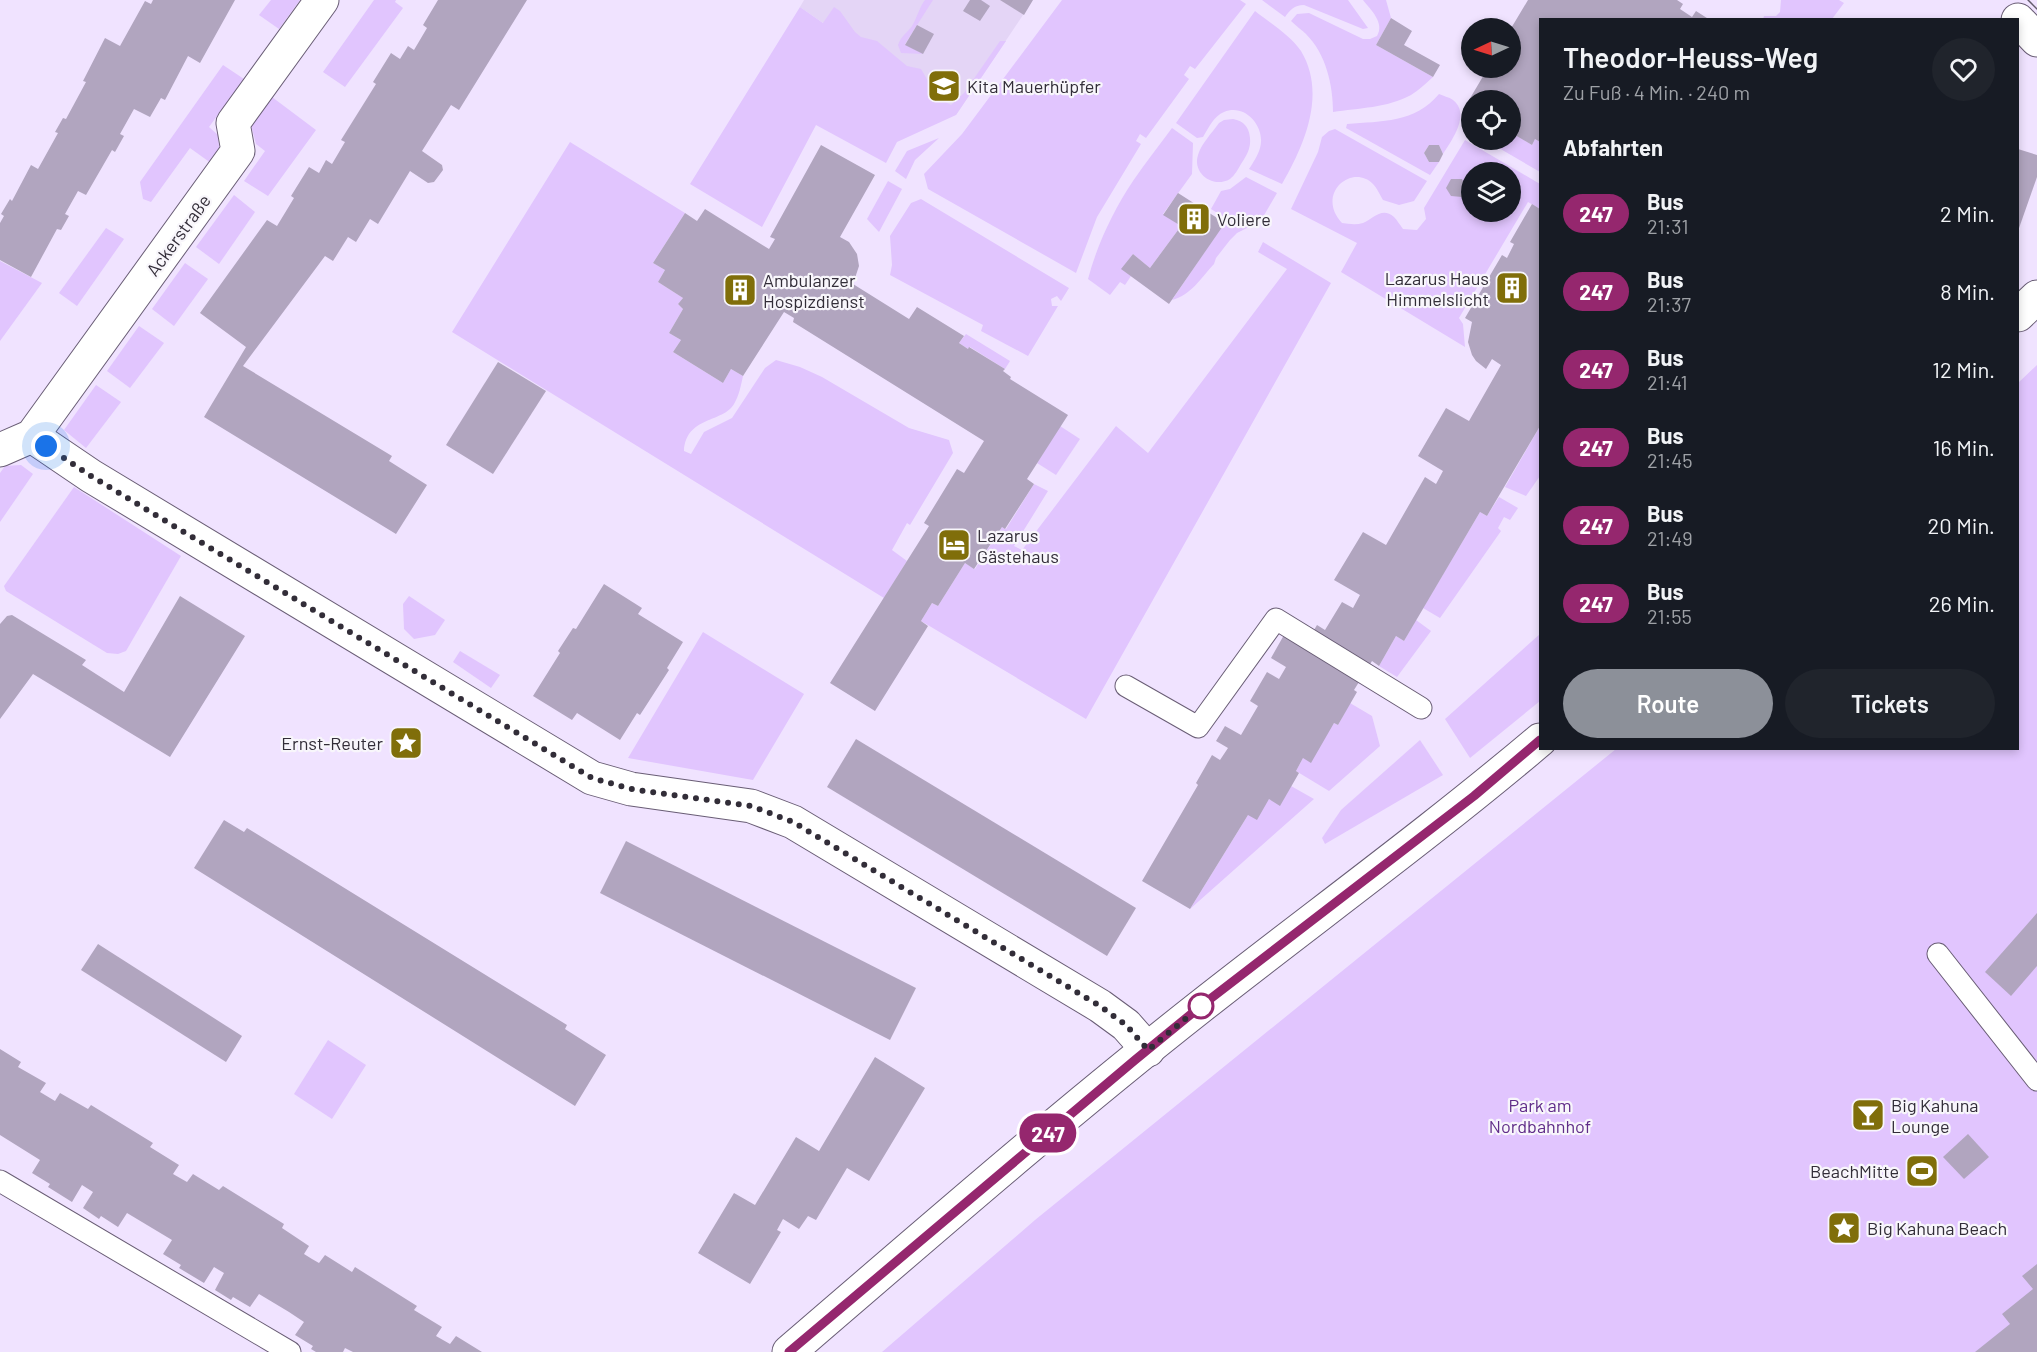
<!DOCTYPE html>
<html lang="de">
<head>
<meta charset="utf-8">
<style>
	body { margin:0; font-family:Barlow,sans-serif; background:#20242c; color:#f1f3f6; height:100vh; display:flex; flex-direction:column; font-size:22px; white-space:nowrap }
	* { box-sizing:border-box; margin:0 }
	p { font-size:20px; color:#9ea1a6 }
	.icon { flex:none; width:33px; height:33px; fill:none; stroke:currentColor; stroke-width:2; stroke-linecap:round; stroke-linejoin:round }
	.map { position:relative; flex:1; overflow:hidden }
	.sheet { position:absolute; left:1539px; top:18px; width:480px; height:732px; display:flex; flex-direction:column; background:#171b24; border-radius:0px; box-shadow:0 3px 9px #0003 }
	.sheet>* { flex:none }
	.badge { padding:0 12px; border-radius:20px; font-size:21px; line-height:39px }
	.needle { width:39px; rotate:266deg }
	.controls { position:absolute; left:1461px; top:18px; display:grid; gap:12px }
	.controls a { display:grid; place-items:center; width:60px; height:60px; border-radius:50%; background:#171b24; box-shadow:0 3px 9px #0003; font-size:30px }
	.you { position:absolute; width:30px; height:30px; margin:-15px; border:4px solid #fff; border-radius:50%; background:#1a73e8; box-shadow:0 0 0 9px #1a73e833 }
	.map>.badge { position:absolute; translate:-50% -50%; box-shadow:0 0 0 3px #fff }
	h2 { padding:0 24px; font-size:22px; line-height:54px }
	.round { display:grid; place-items:center; flex:none; width:63px; height:63px; border-radius:32px; background:#20242c }
	.head { display:flex; align-items:center; justify-content:space-between; height:102px; padding:0 24px }
	h1 { font-size:28px; font-weight:600; line-height:45px }
	.action { display:flex; gap:12px; margin-top:auto; padding:12px 24px }
	.action a { flex:1; height:69px; border-radius:36px; background:#8c9099; color:#fff; font-size:24px; font-weight:600; line-height:69px; text-align:center }
	.action a+a { background:#20242c; color:#f1f3f6 }
	ul { padding:0; list-style:none }
	li { display:flex; align-items:center; gap:18px; height:78px; padding:0 24px }
	li div { flex:1 }
	li b { display:block; font-size:22px }
	li em { font-style:normal }
	li .badge { min-width:66px; font-weight:700; text-align:center }
	.map>svg:first-child { display:block }
	.built { fill:#e4d5f6 }
	.green { fill:#e1c5fe; fill-rule:evenodd }
	.building { fill:#b1a5bf }
	.lines { fill:none; stroke-linecap:round; stroke-linejoin:round }
	.service-casing { stroke:#695d75; stroke-width:23 }
	.minor-casing { stroke:#695d75; stroke-width:35 }
	.tertiary-casing { stroke:#695d75; stroke-width:35 }
	.secondary-casing { stroke:#695d75; stroke-width:35 }
	.service { stroke:#fff; stroke-width:21 }
	.minor { stroke:#fff; stroke-width:33 }
	.tertiary { stroke:#fff; stroke-width:33 }
	.secondary { stroke:#fff; stroke-width:33 }
	.tram { stroke:#635c6b; stroke-width:1.5 }
	.line-casing { stroke:#fff; stroke-width:14 }
	.line { stroke:#95276e; stroke-width:9 }
	.walk { stroke:#322d38; stroke-width:6; stroke-dasharray:0 10.8 }
	.stop-dot { fill:#fff; stroke:#95276e; stroke-width:3 }
	.labels { text-anchor:middle; dominant-baseline:central; stroke-width:4.5; stroke-linejoin:round; paint-order:stroke }
	.poi-label { font-size:18px; fill:#322d38; stroke:#f8f6fb; text-anchor:start }
	.street-label { font-size:18px; fill:#322d38; stroke:#f8f6fb }
	.park-label { font-size:18px; fill:#602d89; stroke:#f8f6fb }
</style>
</head>
<body>
<div class="map">
<svg width="2037" height="1352" viewBox="0 0 2037 1352">
	<rect width="100%" height="100%" fill="#f0e3ff"/>
	<path class="built" d="M804,0h229l-77,115 -156,-108z"/>
	<g class="green">
		<path d="M271,0h29l-21,29 -20,-14z"/>
		<path d="M374,0h22l-1,2 8,6 -58,79 -22,-15z"/>
		<path d="M925,0h8l-28,44 18,10 -22,-1 -3,-8c3,-9 9,-12 14,-19 5,-8 7,-18 13,-26z"/>
		<path d="M1062,0h178l6,4 -51,65 -5,-3 -6,9 5,4 -43,59 -6,-4 -4,7 5,3 -44,73 -21,56 -148,-84 -4,-15 38,-40z"/>
		<path d="M1262,0h86l20,28 -5,1 -59,-24c-10,0 -14,5 -19,12z"/>
		<path d="M1363,0h23l5,18 -15,27 57,32c-7,6 -14,13 -22,18 -24,13 -52,13 -78,17 0,-27 -7,-58 -27,-78 -4,-4 -10,-8 -15,-13l6,-7 12,-1 54,26h7l7,-3c8,-13 -6,-26 -14,-36z"/>
		<path d="M1781,0h58l5,3 -12,16h-69l1,-3h12l4,-4z"/>
		<path d="M800,7l23,16 11,-16 6,4 15,21 6,5 16,4 30,25 14,3c8,13 15,29 30,36l13,-12 36,-52h6l-50,74 -59,27 -11,21 -70,-38 -54,102 -72,-43z"/>
		<path d="M1255,11c15,12 35,24 46,40 26,43 3,95 -19,133l-33,-15c4,-6 9,-14 11,-21 6,-20 -14,-45 -36,-36 -10,4 -15,15 -21,25l-6,1 -21,-15z"/>
		<path d="M223,65l21,14 -35,48 9,8 2,22 -5,9 -25,-18 -39,54 -8,-3 -3,-17z"/>
		<path d="M1439,94c4,2 10,3 14,6 18,14 -1,40 -10,54l-4,-9h-10l-5,8 5,9h10l-9,13 -84,-47 1,-4c35,-3 68,-1 92,-30z"/>
		<path d="M272,97l44,33 -48,66 -24,-15 21,-30 -9,-7 -5,-19z"/>
		<path d="M1233,119c11,2 16,8 17,19 1,10 -3,17 -9,26 -3,5 -6,11 -11,15 -17,10 -38,-6 -32,-24 3,-11 14,-22 21,-32l5,-3z"/>
		<path d="M1172,128l21,15 -1,31 -29,40 18,12 -31,42 -17,-14 -11,15 9,7 -6,9 -5,-3 -10,13 -22,-16c9,-34 25,-68 45,-98 12,-18 26,-35 39,-53z"/>
		<path d="M1335,129l92,52 -13,20 -15,4 -16,-5c-3,-5 -6,-12 -10,-16 -21,-21 -58,10 -31,39 7,1 14,2 21,0 10,-4 19,-17 31,-6 3,3 6,8 9,12l14,1 9,-11 -2,-11 41,-68 75,44v25l-12,-7 -69,116 4,6 2,23 -124,-75 16,-29 -66,-34 27,-57 4,-15 7,-6zM1472,172h38v40h-38z"/>
		<path d="M1511,132l21,13 3,-6 5,3v30l-55,-32h25z"/>
		<path d="M939,138l-24,22 -9,19 -11,-8 12,-20z"/>
		<path d="M570,142l115,71 -32,50 12,7 -7,12 25,16 -5,6 5,5 -14,24 12,7 -8,12 50,31 8,-14 12,7c-2,9 -4,20 -9,28 -11,19 -48,12 -50,47l7,3 13,-22 28,-14 33,-50 11,-8 24,7 22,10 87,51 40,12 4,13 -43,72 -3,-2 -15,27 15,11 -23,37 -432,-266z"/>
		<path d="M1246,177l31,16 -14,24 -10,8 -16,8 -7,7 -14,18 -2,6c-12,13 -24,32 -42,36l55,-81 -16,-10 10,-18 9,-2z"/>
		<path d="M888,181l14,8 -23,43 -12,-13z"/>
		<path d="M234,195l21,17 -36,52 -23,-17z"/>
		<path d="M921,199l148,89 -8,13 -4,-5 -6,3 1,7h6l-30,50 -47,-25 2,-6 -93,-50 2,-10 -2,-29 21,-33z"/>
		<path d="M106,228l18,11 -47,67 -18,-13z"/>
		<path d="M1263,242l68,41 -245,436 -165,-98 11,-18 6,3 27,-43 10,6 27,-42 4,2 28,-45 14,7 -34,55 8,4 94,-124 32,27 139,-184 -29,-17z"/>
		<path d="M0,261l42,22 -42,58z"/>
		<path d="M185,263l23,16 -34,47 -22,-17z"/>
		<path d="M139,326l25,17 -34,45 -23,-17z"/>
		<path d="M966,334l44,27 -5,8 -35,-22 -2,2 -9,-6z"/>
		<path d="M2037,365v987h-1155l153,-132 581,-471 402,-1v-365z"/>
		<path d="M96,385l25,17 -35,46 -22,-18z"/>
		<path d="M1060,426l20,13 -24,36 -19,-12z"/>
		<path d="M1540,426v50l-14,20 -21,-9z"/>
		<path d="M21,465l12,9 -33,48v-49l5,-7z"/>
		<path d="M74,487l107,69 -55,95 -8,3 -11,-1 -101,-62 -2,-5z"/>
		<path d="M1499,497l19,11 -8,12 -6,-3 -6,11 3,3 -61,87 -17,-10 57,-96 7,4z"/>
		<path d="M409,596l36,24 -10,15 -21,4 -10,-10 -1,-25z"/>
		<path d="M1416,620l15,11 -34,46 -18,-11 17,-30 8,5z"/>
		<path d="M703,632l101,62 -51,86 -125,-22z"/>
		<path d="M1540,634v67l-70,57 -25,-39z"/>
		<path d="M460,651l40,24 -9,13 -38,-26z"/>
		<path d="M1350,703l22,13 8,30 -51,45 -33,-20 7,-13 31,-35 4,2z"/>
		<path d="M1420,740l23,35 -118,69 -3,-6 19,-28z"/>
		<path d="M1291,786l23,13 -124,110 58,-94 21,-16 11,6z"/>
		<path d="M328,1040l38,25 -34,54 -38,-25z"/>
	</g>
	<g class="building">
		<path d="M153,0h82l-35,63 -12,-7 -23,44 -4,-2 -11,19 -16,-8 -14,25 4,2 -9,16 -3,-2 -26,45 -8,-4 -13,23 4,2 -8,14 -4,-1 -26,48 -31,-17v-37l4,-7 -3,-2 9,-15 2,2 19,-36 7,4 20,-36 -3,-1 8,-14 3,1 20,-37 -3,-1 22,-43 15,8 25,-45 6,3z"/>
		<path d="M438,0h89l-68,110 -8,-5 -29,46 20,14 1,5 -9,12 -6,1 -18,-12 -32,53 -8,-5 -14,23 -8,-5 -15,24 -8,-5 -82,110 149,90 -3,5 38,24 -31,49 -192,-117 42,-70 -46,-34 67,-93 10,6 17,-28 -3,-2 18,-29 10,6 7,-13 6,4 13,-22 -4,-2 35,-56 -3,-2 18,-29 9,6 8,-13 6,4 13,-22 -4,-3z"/>
		<path d="M970,0h11l9,6 -10,15 -17,-10z"/>
		<path d="M1000,0h33l-9,15z"/>
		<path d="M1528,0h149l6,4 -3,5 12,8 4,-6 14,9h-170v122l-5,-3 -3,6 -22,-13 3,-6 -3,-2v-24h-41l19,-32h22v-38z"/>
		<path d="M1391,18l21,13 -8,14 36,20 -7,12 -57,-32z"/>
		<path d="M917,25l17,9 -11,20 -18,-9z"/>
		<path d="M821,145l54,30 -35,62 9,5 8,12 2,12 -6,18 56,35 8,-12 47,29 -5,7 9,6 1,-2 36,22 -2,2 8,6 -1,2 58,36 -41,64 7,5 -29,45 -3,-2 -28,42 -9,-6 -27,43 -6,-3 -11,18 7,5 -53,85 -45,-28 99,-157 -5,-3 33,-54 7,4 20,-32 -191,-119 1,-4 -10,-6 -41,64 -12,-7 -8,14 -50,-31 8,-12 -12,-7 14,-24 -5,-5 5,-6 -25,-16 7,-12 -12,-7 32,-50 12,8 8,-12 64,40 6,-10 -5,-2z"/>
		<path d="M1429,145h10l4,9 -4,8h-10l-5,-9z"/>
		<path d="M2018,149l19,6v22l-19,54z"/>
		<path d="M1451,179h11l4,10 -4,8 -11,-1 -5,-8z"/>
		<path d="M1178,193l47,30 -56,81 -48,-35 12,-15 17,14 31,-42 -18,-11z"/>
		<path d="M1532,204l8,5v217l-53,90 -7,-4 -76,129 -8,-5 -17,30 -7,-5 -18,29 3,2 -19,33 -4,-2 -23,40 -8,-5 -7,13 3,2 -19,33 -11,-7 -12,21 -9,-5 -58,94 -48,-28 56,-96 -2,-2 16,-28 8,5 8,-12 -12,-7 9,-15 16,9 17,-29 -8,-5 17,-29 12,7 7,-12 -15,-9 13,-23 20,12 13,-22 8,5 17,-28 11,6 7,-13 -26,-15 29,-48 23,13 39,-68 11,7 7,-13 -25,-15 28,-48 23,13 32,-56 -9,-6 -6,10 -10,-8 -4,-6 -4,-13 4,-20 -7,-4 37,-63 5,3 7,-14 -4,-2z"/>
		<path d="M498,362l48,29 -53,83 -47,-29z"/>
		<path d="M604,584l38,24 -4,6 45,28 -16,26 2,2 -29,45 -3,-2 -17,27 -43,-27 -5,7 -39,-24 27,-43 -2,-2 15,-23 3,1z"/>
		<path d="M180,596l65,40 -75,121 -137,-83 -33,45v-95l7,-8 5,-1 74,45 -4,5 42,27z"/>
		<path d="M856,739l280,169 -29,48 -280,-169z"/>
		<path d="M224,820l20,12 3,-4 320,197 -2,4 41,26 -31,51 -381,-238z"/>
		<path d="M626,841l290,147 -26,52 -290,-147z"/>
		<path d="M2037,913v53l-26,30 -26,-24z"/>
		<path d="M98,944l144,92 -16,26 -145,-92z"/>
		<path d="M0,1049l21,13 -3,5 28,16 -6,9 15,9 5,-8 28,16 3,-4 62,38 -3,4 29,18 -6,9 14,8 6,-8 26,16 4,-4 61,38 -2,4 27,18 -5,8 8,5 7,4 6,-8 27,17 3,-5 62,39 -3,4 28,17 -6,9 14,8 6,-8 26,16h-129l-8,-4 -2,4h-27l-5,-3 2,-3 -18,-11 9,-13 -15,-10 -30,-18 -9,13 -17,-10 -2,3 -16,-10 9,-17 -10,-6 -10,16 -25,-15 2,-3 -18,-11 9,-14 -45,-27 -9,14 -17,-11 -2,3 -16,-11 10,-16 -11,-7 -10,17 -24,-15 2,-3 -18,-11 8,-13 -40,-25z"/>
		<path d="M875,1057l50,31 -56,93 -22,-13 -31,52 -8,-4 -9,13 -16,-10 -6,11 4,2 -31,52 -52,-31 36,-60 21,12 41,-68 23,14z"/>
		<path d="M1968,1134l21,23 -25,22 -21,-22z"/>
		<path d="M2037,1264v88h-62l35,-28 -8,-10 31,-25 -11,-13z"/>
	</g>
	<g class="lines">
		<g class="service-casing">
			<g id="service">
				<path d="M1126,686l72,41 78,-108 145,89"/>
				<path d="M1938,954l99,126"/>
				<path d="M0,1181l290,171"/>
			</g>
		</g>
		<g class="minor-casing">
			<g id="minor">
				<path d="M32,436l59,40 501,302 39,11 120,17 42,16 307,184 26,19 22,25"/>
				<path d="M0,450l32,-14 206,-285 -5,-28 89,-123"/>
			</g>
		</g>
		<g class="tertiary-casing">
			<g id="tertiary">
				<path d="M2018,315l19,-18"/>
				<path d="M789,1352c135,-116 270,-234 411,-345 113,-89 230,-174 340,-267"/>
			</g>
		</g>
		<g class="secondary-casing">
			<path id="secondary" d="M2018,20l19,20"/>
		</g>
		<use href="#service" class="service"/>
		<use href="#minor" class="minor"/>
		<use href="#tertiary" class="tertiary"/>
		<use href="#secondary" class="secondary"/>
		<path class="tram" d="M2028,0l9,9"/>
	</g>
	<g class="lines">
		<g class="line-casing">
			<path id="line" d="M789,1352l346,-292 66,-54 273,-210 66,-56"/>
		</g>
		<use href="#line" class="line"/>
		<path class="walk" d="M46,446l45,30 501,302 39,11 120,17 42,16 307,184 26,19 22,25 53,-44"/>
	</g>
	<defs>
		<g id="school-square" transform="scale(1.725)"><rect x="-9" y="-9" width="18" height="18" rx="4" fill="#806e0a" stroke="#f8f6fb"/><path d="M0-5L7-2L0 1L-7-2ZM-4 1L0 2.5L4 1V4Q0 6-4 4Z" fill="#fff"/></g>
		<g id="building-square" transform="scale(1.725)"><rect x="-9" y="-9" width="18" height="18" rx="4" fill="#806e0a" stroke="#f8f6fb"/><path d="M-4-6H4V6H1V3H-1V6H-4ZM-2.5-4.3h1.7v1.8h-1.7ZM.8-4.3h1.7v1.8H.8ZM-2.5-1h1.7V.8h-1.7ZM.8-1h1.7V.8H.8Z" fill="#fff"/></g>
		<g id="hotel-square" transform="scale(1.725)"><rect x="-9" y="-9" width="18" height="18" rx="4" fill="#806e0a" stroke="#f8f6fb"/><path d="M-6-4.5h1.5V1H6V5H4.5V3h-9V5H-6ZM-4 0a1.8 1.8 0 1 1 3.6 0ZM.5 0V-2.5h3Q6-2.5 6 0Z" fill="#fff"/></g>
		<g id="sight-square" transform="scale(1.725)"><rect x="-9" y="-9" width="18" height="18" rx="4" fill="#806e0a" stroke="#f8f6fb"/><path d="M0-6L1.8-2.2L6-1.7L2.9 1.2L3.7 5.4L0 3.3L-3.7 5.4L-2.9 1.2L-6-1.7L-1.8-2.2Z" fill="#fff"/></g>
		<g id="bar-square" transform="scale(1.725)"><rect x="-9" y="-9" width="18" height="18" rx="4" fill="#806e0a" stroke="#f8f6fb"/><path d="M-6-5H6L.8 .8V4.5H3.5V6h-7V4.5H-.8V.8Z" fill="#fff"/></g>
		<g id="stadium-square" transform="scale(1.725)"><rect x="-9" y="-9" width="18" height="18" rx="4" fill="#806e0a" stroke="#f8f6fb"/><path d="M0-5a6.5 5 0 1 0 0 10a6.5 5 0 1 0 0-10ZM-3.5-1.8h7v3.6h-7Z" fill="#fff"/></g>
	</defs>
	<g fill-rule="evenodd">
		<use href="#school-square" x="944" y="86"/>
		<use href="#building-square" x="1194" y="219"/>
		<use href="#building-square" x="1512" y="288"/>
		<use href="#building-square" x="740" y="290"/>
		<use href="#hotel-square" x="954" y="545"/>
		<use href="#sight-square" x="406" y="743"/>
		<use href="#bar-square" x="1868" y="1115"/>
		<use href="#stadium-square" x="1922" y="1171"/>
		<use href="#sight-square" x="1844" y="1228"/>
	</g>
	<circle class="stop-dot" cx="1201" cy="1006" r="12"/>
	<g class="labels">
		<g class="poi-label">
			<text x="967" y="86">Kita Mauerhüpfer</text>
			<text x="1217" y="219">Voliere</text>
			<text x="1489" y="278" text-anchor="end">Lazarus Haus<tspan x="1489" dy="21">Himmelslicht</tspan></text>
			<text x="763" y="280">Ambulanzer<tspan x="763" dy="21">Hospizdienst</tspan></text>
			<text x="977" y="535">Lazarus<tspan x="977" dy="21">Gästehaus</tspan></text>
			<text x="383" y="743" text-anchor="end">Ernst-Reuter</text>
			<text x="1891" y="1105">Big Kahuna<tspan x="1891" dy="21">Lounge</tspan></text>
			<text x="1899" y="1171" text-anchor="end">BeachMitte</text>
			<text x="1867" y="1228">Big Kahuna Beach</text>
		</g>
		<g class="street-label">
			<text transform="translate(178 235) rotate(-54)">Ackerstraße</text>
		</g>
		<g class="park-label">
			<text x="1540" y="1105">Park am<tspan x="1540" dy="21">Nordbahnhof</tspan></text>
		</g>
	</g>
</svg>
<div class="controls">
<a><svg class="needle" viewBox="-14 -14 28 28"><path d="M0-13l5 13h-10z" fill="#e53935"/><path d="M0 13l5-13h-10z" fill="#9ea1a6"/></svg></a>
<a><svg class="icon" aria-label="locate" viewBox="0 0 24 24"><circle cx="12" cy="12" r="6"/><path d="M12 2v4M12 18v4M2 12h4M18 12h4"/></svg></a>
<a><svg class="icon" aria-label="layers" viewBox="0 0 24 24"><path d="M12 4l9 5-9 5-9-5zM3 14l9 5 9-5"/></svg></a>
</div>
<div class="you" style="left:46px;top:446px"></div>
<b class="badge" style="left:1048px;top:1133px;background:#95276e;color:#fff">247</b>
<section class="sheet">
<div class="head"><div><h1>Theodor-Heuss-Weg</h1><p>Zu Fuß · 4 Min. · 240 m</p></div><a class="round"><svg class="icon" aria-label="heart" viewBox="0 0 24 24"><path d="M12 20l-8-8c-3-5 5-10 8-4 3-6 11-1 8 4z"/></svg></a></div>
<h2>Abfahrten</h2>
<ul>
<li><span class="badge" style="background:#95276e;color:#fff">247</span><div><b>Bus</b><p>21:31</p></div><em>2 Min.</em></li>
<li><span class="badge" style="background:#95276e;color:#fff">247</span><div><b>Bus</b><p>21:37</p></div><em>8 Min.</em></li>
<li><span class="badge" style="background:#95276e;color:#fff">247</span><div><b>Bus</b><p>21:41</p></div><em>12 Min.</em></li>
<li><span class="badge" style="background:#95276e;color:#fff">247</span><div><b>Bus</b><p>21:45</p></div><em>16 Min.</em></li>
<li><span class="badge" style="background:#95276e;color:#fff">247</span><div><b>Bus</b><p>21:49</p></div><em>20 Min.</em></li>
<li><span class="badge" style="background:#95276e;color:#fff">247</span><div><b>Bus</b><p>21:55</p></div><em>26 Min.</em></li>
</ul>
<div class="action"><a>Route</a><a>Tickets</a></div>
</section>
</div>
</body>
</html>
